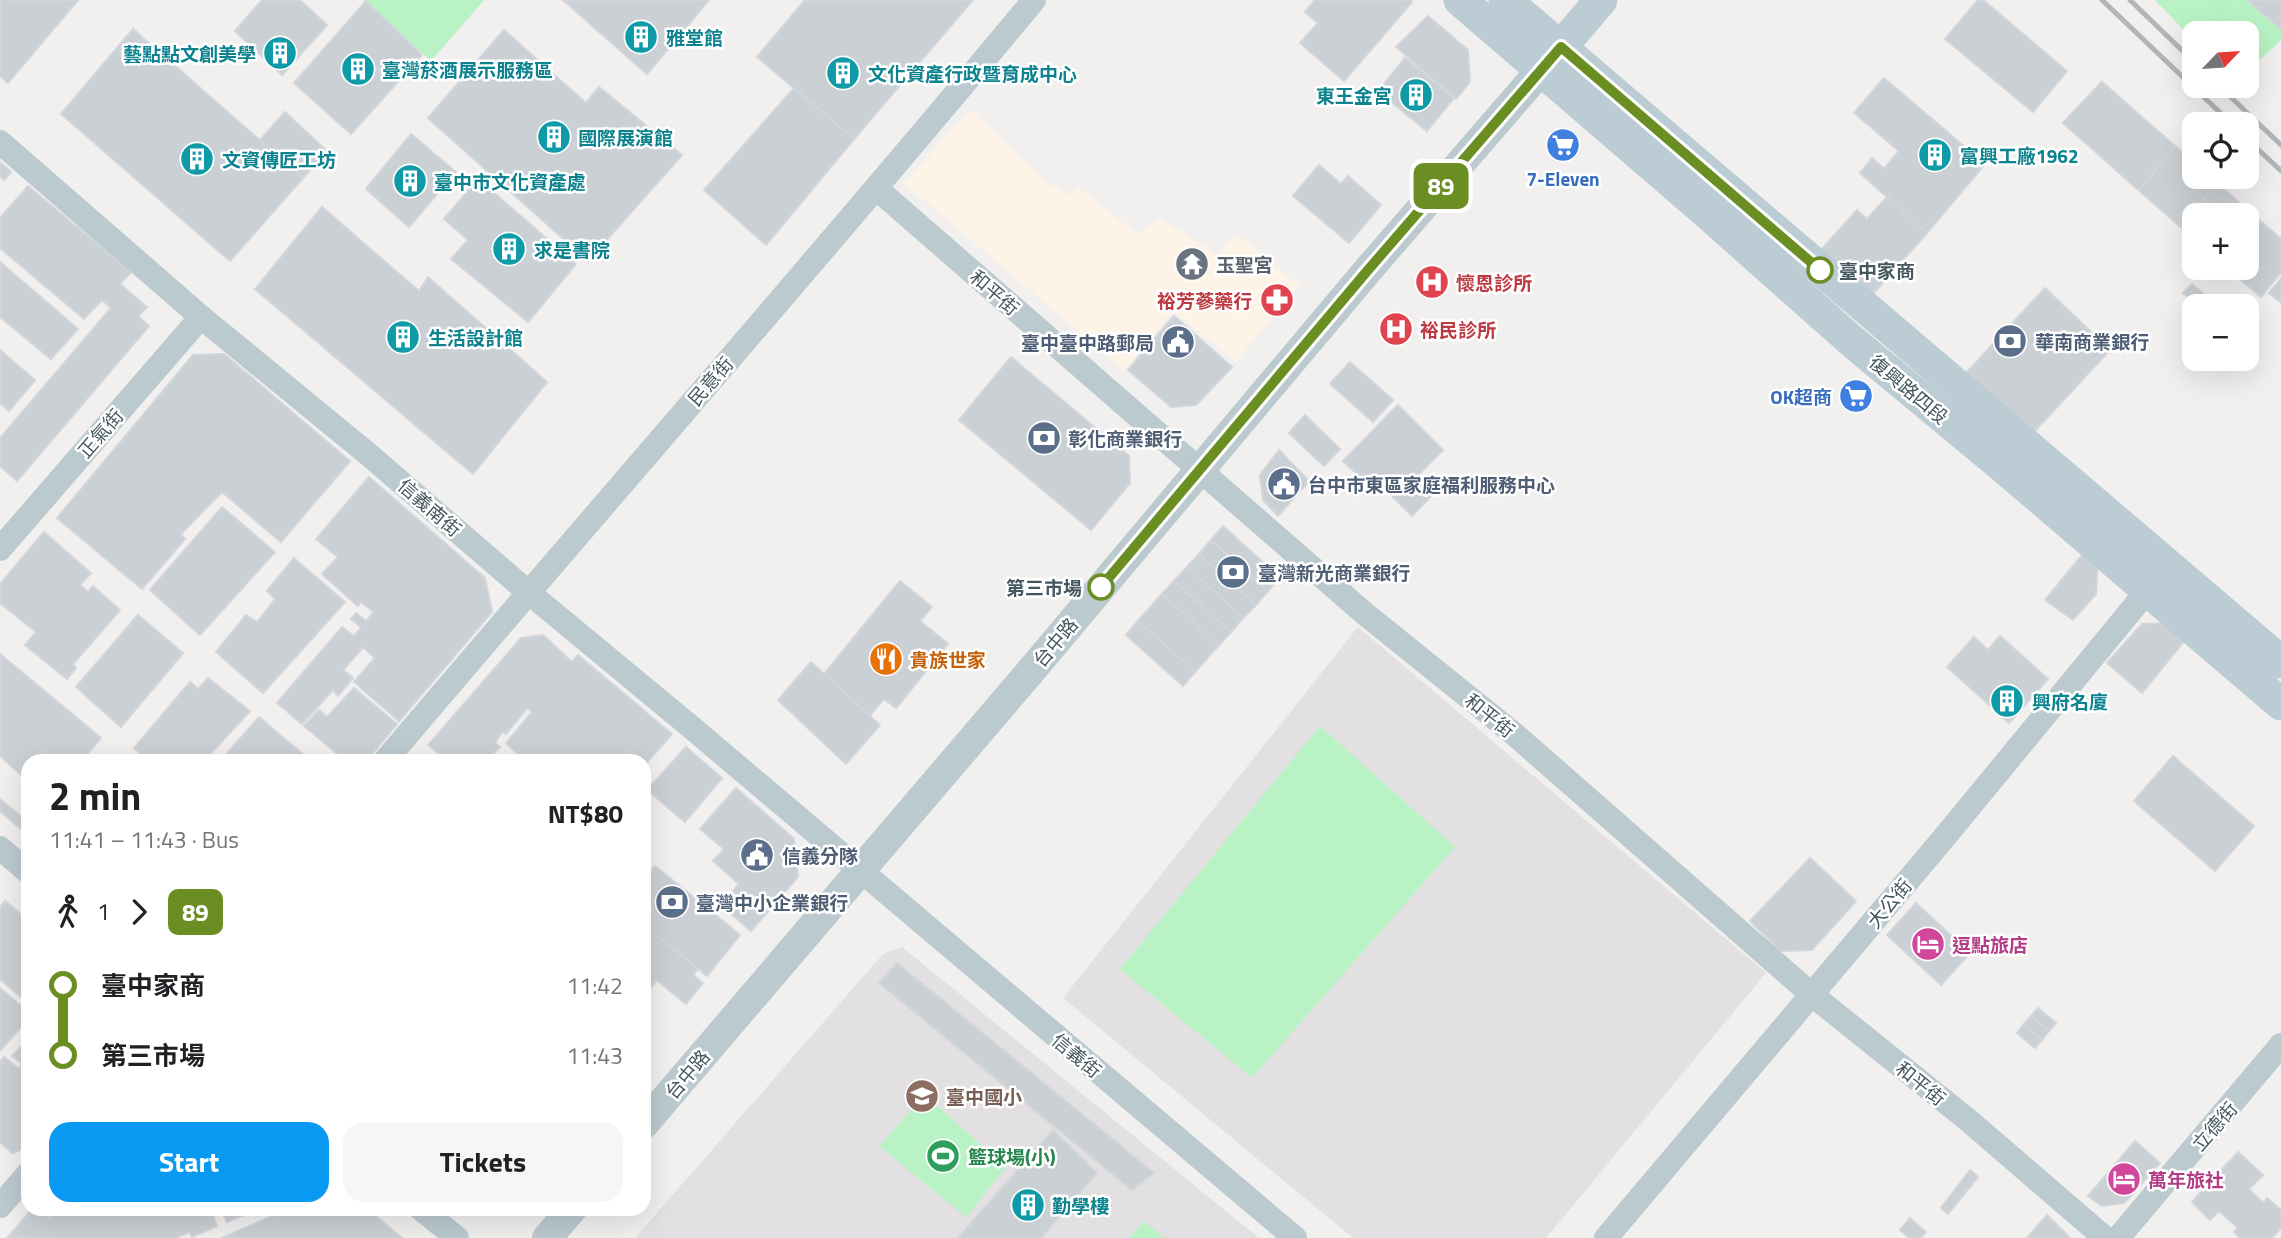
<!DOCTYPE html>
<html lang="en">
<head>
<meta charset="utf-8">
<style>
	body { margin:0; font-family:"Titillium Web","Noto Sans TC",sans-serif; background:#f6f6f6; color:#202124; height:100vh; display:flex; flex-direction:column; font-size:26px; white-space:nowrap }
	* { box-sizing:border-box; margin:0 }
	p { font-size:23px; color:#757577 }
	.icon { flex:none; width:38px; height:38px; fill:none; stroke:currentColor; stroke-width:2; stroke-linecap:round; stroke-linejoin:round }
	.map { position:relative; flex:1; overflow:hidden }
	.panel { position:absolute; left:21px; top:754px; width:630px; height:462px; display:flex; flex-direction:column; background:#fff; border-radius:21px; box-shadow:0 7px 28px #0002 }
	.panel>* { flex:none }
	.badge { padding:0 14px; border-radius:10px; font-size:24px; line-height:46px }
	.needle { width:46px; rotate:65deg }
	.controls { position:absolute; left:2182px; top:21px; display:grid; gap:14px }
	.controls a { display:grid; place-items:center; width:77px; height:77px; border-radius:14px; background:#fff; box-shadow:0 7px 28px #0002; font-size:35px }
	.map>.badge { position:absolute; translate:-50% -50%; box-shadow:0 0 0 4px #fff }
	.legs { display:flex; align-items:center; gap:10px; height:77px; padding:0 28px; font-size:23px }
	.legs p { margin-inline-start:auto }
	.overview { display:flex; align-items:center; justify-content:space-between; height:119px; padding:0 28px }
	h1 { font-size:38px; font-weight:700; line-height:52px }
	.button { display:flex; gap:14px; margin-top:auto; padding:14px 28px }
	.button a { flex:1; height:80px; border-radius:21px; background:#0999f2; color:#fff; font-size:28px; font-weight:700; line-height:80px; text-align:center }
	.button a+a { background:#f6f6f6; color:#202124 }
	ul { padding:0 28px; list-style:none }
	li { display:flex; align-items:center; gap:24px; height:70px; font-size:26px }
	li i { display:grid; place-items:center; width:10px; height:100%; margin:0 9px; background:currentColor }
	li i::after { content:''; width:18px; height:18px; margin:-9px; border:5px solid; border-radius:50%; background:#fff }
	li p { margin-inline-start:auto }
	li:first-child i { background:linear-gradient(#0000 50%,currentColor 0) }
	li:last-child i { background:linear-gradient(currentColor 50%,#0000 0) }
	.map>svg:first-child { display:block }
	.commercial { fill:#fef3e7 }
	.education { fill:#e3e0e1 }
	.green { fill:#b9f3c5 }
	.building { fill:#cad0d4; stroke:#d2d6db; stroke-width:2 }
	.lines { fill:none; stroke-linecap:round; stroke-linejoin:round }
	.minor { stroke:#bbcacf; stroke-width:24 }
	.tertiary { stroke:#bbcacf; stroke-width:30 }
	.secondary { stroke:#bbccd5; stroke-width:33 }
	.rail { stroke:#b0b6ba; stroke-width:5 }
	.line-1-casing { stroke:#fff; stroke-width:16 }
	.line-1 { stroke:#6b8e23; stroke-width:10 }
	.stop-1-dot { fill:#fff; stroke:#6b8e23; stroke-width:3.5 }
	.labels { text-anchor:middle; dominant-baseline:central; stroke-width:5; stroke-linejoin:round; paint-order:stroke }
	.culture-label { font-size:19px; font-weight:bold; fill:#0d838f; stroke:#fff; text-anchor:start }
	.shop-label { font-size:19px; font-weight:bold; fill:#366cbe; stroke:#fff }
	.worship-label { font-size:19px; font-weight:bold; fill:#5b616d; stroke:#fff; text-anchor:start }
	.stop-label { font-size:19px; font-weight:bold; fill:#45575e; stroke:#fff; text-anchor:start }
	.health-label { font-size:19px; font-weight:bold; fill:#be3a42; stroke:#fff; text-anchor:start }
	.street-label { font-size:19px; fill:#45575e; stroke:#fff }
	.service-label { font-size:19px; font-weight:bold; fill:#4e5e75; stroke:#fff; text-anchor:start }
	.food-label { font-size:19px; font-weight:bold; fill:#c56008; stroke:#fff; text-anchor:start }
	.hotel-label { font-size:19px; font-weight:bold; fill:#b23c85; stroke:#fff; text-anchor:start }
	.education-label { font-size:19px; font-weight:bold; fill:#785e54; stroke:#fff; text-anchor:start }
	.leisure-label { font-size:19px; font-weight:bold; fill:#27864d; stroke:#fff; text-anchor:start }
</style>
</head>
<body>
<div class="map">
<svg width="2281" height="1238" viewBox="0 0 2281 1238">
	<rect width="100%" height="100%" fill="#f2efef"/>
	<path class="commercial" d="M970,110l78,73 20,12 11,-7 58,46 24,-16 55,37 20,-21 63,51 -63,77 -63,-51 -49,59 -220,-187z"/>
	<g class="education">
		<path d="M1358,627l408,346 -220,265h-193l-290,-240z"/>
		<path d="M902,947l357,291h-624l248,-284z"/>
	</g>
	<g class="green">
		<path d="M363,0h121l-53,61z"/>
		<path d="M2155,0h92l34,29v11l-34,32v-39h-53v8z"/>
		<path d="M1320,726l135,121 -203,231 -132,-109z"/>
		<path d="M925,1095l81,72 -40,50 -87,-71z"/>
		<path d="M1144,1221l20,17h-35z"/>
	</g>
	<g class="building">
		<path d="M0,0h78l-70,83 -8,-7z"/>
		<path d="M262,0h38l27,25 -45,50 -47,-44z"/>
		<path d="M563,0h146l-62,74z"/>
		<path d="M805,0h168l-119,139 -97,-82z"/>
		<path d="M1315,0h96l1,2 -68,79 -44,-38 18,-20 -13,-11z"/>
		<path d="M1978,0h5l84,71 -34,41 -88,-73z"/>
		<path d="M2247,0h34v29z"/>
		<path d="M366,1l56,54 -71,79 -57,-51z"/>
		<path d="M1428,16l40,34 2,32 -14,17 -60,-52z"/>
		<path d="M133,29l170,149 -73,83 -169,-147z"/>
		<path d="M504,30l82,73 13,-16 83,68 -94,106 -160,-143z"/>
		<path d="M1405,58l49,40 -27,33 -49,-40z"/>
		<path d="M1884,78l101,86 -58,69 -67,-60 12,-15 12,11 15,-18 -45,-38z"/>
		<path d="M2102,82l92,81v14h16l71,62v33l-20,25 -33,-29h19v-53h-53v24l-131,-116z"/>
		<path d="M2102,82l73,64 -36,44 -76,-67z"/>
		<path d="M794,88l60,51 -88,106 -62,-55z"/>
		<path d="M285,112l42,39 -24,27 -43,-38z"/>
		<path d="M411,134l45,38 -47,55 -43,-38z"/>
		<path d="M2175,146l19,17v14h16l7,6 -37,43 -41,-36z"/>
		<path d="M0,162l11,10 -7,8 -4,-4z"/>
		<path d="M1319,165l22,19 7,-8 33,29 -32,38 -56,-47z"/>
		<path d="M478,179l98,85 -48,58 -77,-63 17,-19 -24,-21z"/>
		<path d="M2217,183l37,33 -7,9v-10h-53v24l-14,-13z"/>
		<path d="M28,186l103,86 -11,12 27,23 -9,9 11,10 -132,155 -17,-15v-28l111,-130 -9,-8 -18,19 -84,-71v-30z"/>
		<path d="M1888,196l39,37 -56,63 -50,-46 36,-40 10,9z"/>
		<path d="M322,207l97,84 9,-14 119,105 -74,92 -218,-185z"/>
		<path d="M2254,216l27,23v33l-20,25 -33,-29h19v-43z"/>
		<path d="M0,262l78,67 -27,30 -51,-42z"/>
		<path d="M2281,279v23l-12,-9z"/>
		<path d="M2281,279v23l-12,-9z"/>
		<path d="M2192,284l19,16 -6,6h-7l-15,-13z"/>
		<path d="M2045,288l65,62 -78,84 -66,-61z"/>
		<path d="M1174,316l58,51 -36,38 -25,2 -43,-37z"/>
		<path d="M0,350l35,30 -26,31 -9,-8z"/>
		<path d="M224,354l126,107 -69,81 -59,-50 -41,42 4,5 -43,50 -85,-71 136,-163z"/>
		<path d="M1011,357l118,99 1,27 -39,47 -132,-110z"/>
		<path d="M1350,362l43,38 -20,22 -43,-38z"/>
		<path d="M1398,405l45,45 -25,25 17,17 -23,24 -42,-42 -7,6 -20,-19z"/>
		<path d="M1305,415l35,34 -16,17 -35,-33z"/>
		<path d="M1279,450l30,31 -31,35 -15,-16 -3,-25z"/>
		<path d="M369,477l116,101 7,34 -93,109 -45,-39 21,-24 -12,-11 -20,23 10,8 -15,18 -5,-6 -31,34 -25,-21 65,-76 12,9 7,-9 -10,-8 5,-6 10,8 8,-9 -13,-10 -3,4 -36,-32 16,-17 -22,-18z"/>
		<path d="M222,507l53,45 -75,83 -50,-45z"/>
		<path d="M1223,526l57,52 -12,13 -57,-51z"/>
		<path d="M44,532l47,41 -11,12 8,7 5,-6 27,24 -47,54 3,4 -9,11 -42,-34 11,-13 -36,-29v-19z"/>
		<path d="M1211,540l57,51 -12,14 -57,-51z"/>
		<path d="M2087,549l11,12 -2,33 -23,26 -28,-20z"/>
		<path d="M1199,554l57,51 -13,13 -56,-51z"/>
		<path d="M294,558l51,44 -82,91 -47,-41 30,-37 11,7 18,-23 -8,-8z"/>
		<path d="M1187,567l56,51 -12,14 -57,-51z"/>
		<path d="M900,581l32,26 -12,14 28,23 -52,64 -12,-9 -14,16 -46,-41z"/>
		<path d="M1174,581l57,51 -12,13 -57,-51z"/>
		<path d="M1162,594l57,51 -24,27 -57,-51z"/>
		<path d="M138,615l45,38 -62,74 -45,-40z"/>
		<path d="M1138,621l57,51 -12,14 -57,-51z"/>
		<path d="M2165,623l21,16 -44,54 -35,-30 35,-39z"/>
		<path d="M543,635l29,27 6,-7 94,79 -28,32v-5h-119l-19,-18 26,-31 -5,-4 -21,26 -4,-2 -7,11 5,4 -14,14h-38l-20,-16 93,-107z"/>
		<path d="M2000,636l48,43 -39,44 -62,-56 27,-30 14,13z"/>
		<path d="M0,654l101,84 -19,23h-54v20l-28,-25z"/>
		<path d="M811,662l69,63 -34,39 -68,-64z"/>
		<path d="M208,678l42,33 -46,50h-54l-16,-13 56,-66 8,7z"/>
		<path d="M354,688l43,36 -31,37h-20l-42,-35 15,-16 8,7z"/>
		<path d="M259,717l52,44h-91z"/>
		<path d="M686,747l36,31 -37,44 -38,-32z"/>
		<path d="M2173,756l81,70 -39,45 -81,-70z"/>
		<path d="M736,788l58,51 4,38 -47,54 -30,-26 18,-21 -26,-23 11,-12 -24,-20z"/>
		<path d="M0,799l28,23v13l-28,-24z"/>
		<path d="M1810,858l46,43 -44,49 -31,1 -31,-30z"/>
		<path d="M655,866l85,69 -33,41 -63,-51v-46z"/>
		<path d="M5,901l23,19v83l-28,-24v-72z"/>
		<path d="M1916,903l54,50 -29,32 -54,-50z"/>
		<path d="M644,925l54,44 -5,6 10,8 -17,21 -29,-24 -13,16z"/>
		<path d="M897,963l257,210 -22,17 -253,-207z"/>
		<path d="M0,988l28,24v7l-28,32z"/>
		<path d="M2038,1008l18,15 -7,8 -18,-15z"/>
		<path d="M2031,1016l18,15 -7,9 -18,-16z"/>
		<path d="M2024,1024l18,16 -7,8 -18,-15z"/>
		<path d="M28,1039v108l-16,6 -12,-11v-80l4,-5 15,12 3,-6 -10,-7z"/>
		<path d="M1053,1130l44,43 -56,65h-83z"/>
		<path d="M2135,1141l25,22 -36,40 -22,3 -14,-10z"/>
		<path d="M2238,1152l25,23 -14,14 14,14 4,-5 14,12v18l-9,10h-32l-6,-6 4,-4 -19,-17 -9,9 -18,-18z"/>
		<path d="M1970,1170l8,7 -30,37 -7,-6z"/>
		<path d="M32,1209h13l4,9 4,-2 -3,-7h161l6,17 -25,11 -2,-5 -15,6h-168z"/>
		<path d="M221,1209h38l-32,13z"/>
		<path d="M288,1209h80l34,29h-180z"/>
		<path d="M2047,1215l23,23h-43z"/>
		<path d="M1910,1218l16,14 -5,6h-12l-9,-8z"/>
	</g>
	<g class="lines">
		<g class="minor">
			<path d="M0,142l201,175 167,137 160,138 163,135 604,511"/>
			<path d="M877,189l487,424 149,120 298,261 157,126 137,118"/>
			<path d="M0,549l201,-232"/>
			<path d="M385,761c215,-254 436,-504 649,-761"/>
			<path d="M0,848l28,24"/>
			<path d="M0,1206l28,-32"/>
			<path d="M421,1209l36,29"/>
			<path d="M1606,1238l337,-399 214,-260"/>
			<path d="M2118,1238l163,-193"/>
		</g>
		<g class="tertiary">
			<path d="M644,1124l386,-452 338,-402 174,-201"/>
			<path d="M547,1238l25,-29"/>
		</g>
		<g class="secondary">
			<path d="M1460,0l244,210 150,133 146,121 281,240"/>
			<path d="M1505,0l776,662"/>
			<path d="M1548,62l53,-62"/>
		</g>
		<g class="rail">
			<path d="M2102,0l130,124"/>
			<path d="M2130,0l64,62"/>
			<path d="M2219,86l62,59"/>
			<path d="M2247,139l34,32"/>
		</g>
	</g>
	<g class="lines">
		<g class="line-1-casing">
			<path id="line-1" d="M1101,587l267,-317 193,-223 259,223"/>
		</g>
		<use href="#line-1" class="line-1"/>
	</g>
	<defs>
		<g id="building-disc" transform="scale(1.75)"><circle r="9.5" fill="#0f9aa8" stroke="#fff"/><path d="M-4-6H4V6H1V3H-1V6H-4ZM-2.5-4.3h1.7v1.8h-1.7ZM.8-4.3h1.7v1.8H.8ZM-2.5-1h1.7V.8h-1.7ZM.8-1h1.7V.8H.8Z" fill="#fff"/></g>
		<g id="supermarket-disc" transform="scale(1.75)"><circle r="9.5" fill="#3f7fe0" stroke="#fff"/><path d="M-6-5.5h2.5l.6 2H6L4.5 2H-2.5L-4.4-4H-6ZM-1.5 3.2a1.3 1.3 0 1 0 .1 0ZM3 3.2a1.3 1.3 0 1 0 .1 0Z" fill="#fff"/></g>
		<g id="temple-disc" transform="scale(1.75)"><circle r="9.5" fill="#6b7280" stroke="#fff"/><path d="M0-6L5-2H3V0L6.5 2.5H4V6H1.5V3h-3V6H-4V2.5H-6.5L-3 0V-2H-5Z" fill="#fff"/></g>
		<g id="hospital-disc" transform="scale(1.75)"><circle r="9.5" fill="#e0444e" stroke="#fff"/><path d="M-5-5h3v3.5h4V-5h3V5h-3V1.5h-4V5h-3Z" fill="#fff"/></g>
		<g id="pharmacy-disc" transform="scale(1.75)"><circle r="9.5" fill="#e0444e" stroke="#fff"/><path d="M-2-6h4v4h4v4h-4v4h-4v-4h-4v-4h4Z" fill="#fff"/></g>
		<g id="bank-disc" transform="scale(1.75)"><circle r="9.5" fill="#5c6f8a" stroke="#fff"/><path d="M-6-4H6V4H-6ZM0-2.3a2.3 2.3 0 1 0 0 4.6a2.3 2.3 0 1 0 0-4.6Z" fill="#fff"/></g>
		<g id="civic-disc" transform="scale(1.75)"><circle r="9.5" fill="#5c6f8a" stroke="#fff"/><path d="M-.6-6.5H3V-4.5H.6V-3L4-1V1h2V6H-6V1h2V-1L-.6-3ZM-1.2 2.5V6h2.4V2.5Z" fill="#fff"/></g>
		<g id="restaurant-disc" transform="scale(1.75)"><circle r="9.5" fill="#e8710a" stroke="#fff"/><path d="M-5-6h1v4h1v-4h1v4h1v-4h1v5L-1.5 .5V6h-2V.5L-5-1ZM5-6V6H3V1.5H1.5Q1.5-4 5-6Z" fill="#fff"/></g>
		<g id="hotel-disc" transform="scale(1.75)"><circle r="9.5" fill="#d1479c" stroke="#fff"/><path d="M-6-4.5h1.5V1H6V5H4.5V3h-9V5H-6ZM-4 0a1.8 1.8 0 1 1 3.6 0ZM.5 0V-2.5h3Q6-2.5 6 0Z" fill="#fff"/></g>
		<g id="school-disc" transform="scale(1.75)"><circle r="9.5" fill="#8d6e63" stroke="#fff"/><path d="M0-5L7-2L0 1L-7-2ZM-4 1L0 2.5L4 1V4Q0 6-4 4Z" fill="#fff"/></g>
		<g id="stadium-disc" transform="scale(1.75)"><circle r="9.5" fill="#2e9e5b" stroke="#fff"/><path d="M0-5a6.5 5 0 1 0 0 10a6.5 5 0 1 0 0-10ZM-3.5-1.8h7v3.6h-7Z" fill="#fff"/></g>
	</defs>
	<g fill-rule="evenodd">
		<use href="#building-disc" x="641" y="37"/>
		<use href="#building-disc" x="280" y="53"/>
		<use href="#building-disc" x="358" y="69"/>
		<use href="#building-disc" x="843" y="73"/>
		<use href="#building-disc" x="1416" y="95"/>
		<use href="#building-disc" x="554" y="137"/>
		<use href="#supermarket-disc" x="1563" y="145"/>
		<use href="#building-disc" x="1935" y="155"/>
		<use href="#building-disc" x="197" y="159"/>
		<use href="#building-disc" x="410" y="181"/>
		<use href="#building-disc" x="509" y="249"/>
		<use href="#temple-disc" x="1192" y="264"/>
		<use href="#hospital-disc" x="1432" y="282"/>
		<use href="#pharmacy-disc" x="1277" y="300"/>
		<use href="#hospital-disc" x="1396" y="329"/>
		<use href="#building-disc" x="403" y="337"/>
		<use href="#bank-disc" x="2010" y="341"/>
		<use href="#civic-disc" x="1178" y="342"/>
		<use href="#supermarket-disc" x="1856" y="396"/>
		<use href="#bank-disc" x="1044" y="438"/>
		<use href="#civic-disc" x="1284" y="484"/>
		<use href="#bank-disc" x="1233" y="572"/>
		<use href="#restaurant-disc" x="886" y="659"/>
		<use href="#building-disc" x="2007" y="701"/>
		<use href="#civic-disc" x="757" y="855"/>
		<use href="#bank-disc" x="672" y="902"/>
		<use href="#hotel-disc" x="1928" y="944"/>
		<use href="#school-disc" x="922" y="1096"/>
		<use href="#stadium-disc" x="943" y="1156"/>
		<use href="#hotel-disc" x="2124" y="1179"/>
		<use href="#building-disc" x="1028" y="1205"/>
	</g>
	<g class="stop-1-dot">
		<circle cx="1820" cy="270" r="12"/>
		<circle cx="1101" cy="587" r="12"/>
	</g>
	<g class="labels">
		<g class="culture-label">
			<text x="666" y="37">雅堂館</text>
			<text x="256" y="53" text-anchor="end">藝點點文創美學</text>
			<text x="382" y="69">臺灣菸酒展示服務區</text>
			<text x="868" y="73">文化資產行政暨育成中心</text>
			<text x="1392" y="95" text-anchor="end">東王金宮</text>
			<text x="578" y="137">國際展演館</text>
			<text x="1960" y="155">富興工廠1962</text>
			<text x="222" y="159">文資傳匠工坊</text>
			<text x="434" y="181">臺中市文化資產處</text>
			<text x="534" y="249">求是書院</text>
			<text x="428" y="337">生活設計館</text>
			<text x="2032" y="701">興府名廈</text>
			<text x="1052" y="1205">勤學樓</text>
		</g>
		<g class="shop-label">
			<text x="1563" y="178">7-Eleven</text>
			<text x="1832" y="396" text-anchor="end">OK超商</text>
		</g>
		<g class="worship-label">
			<text x="1216" y="264">玉聖宮</text>
		</g>
		<g class="stop-label">
			<text x="1839" y="270">臺中家商</text>
			<text x="1082" y="587" text-anchor="end">第三市場</text>
		</g>
		<g class="health-label">
			<text x="1456" y="282">懷恩診所</text>
			<text x="1252" y="300" text-anchor="end">裕芳蔘藥行</text>
			<text x="1420" y="329">裕民診所</text>
		</g>
		<g class="street-label">
			<text transform="translate(995 292) rotate(41)">和平街</text>
			<text transform="translate(710 381) rotate(-49)">民意街</text>
			<text transform="translate(1909 389) rotate(40)">復興路四段</text>
			<text transform="translate(100 433) rotate(-49)">正氣街</text>
			<text transform="translate(430 507) rotate(41)">信義南街</text>
			<text transform="translate(1055 642) rotate(-50)">台中路</text>
			<text transform="translate(1490 715) rotate(39)">和平街</text>
			<text transform="translate(1889 903) rotate(-50)">大公街</text>
			<text transform="translate(1077 1055) rotate(40)">信義街</text>
			<text transform="translate(687 1074) rotate(-50)">台中路</text>
			<text transform="translate(1921 1083) rotate(39)">和平街</text>
			<text transform="translate(2214 1126) rotate(-49)">立德街</text>
		</g>
		<g class="service-label">
			<text x="2035" y="341">華南商業銀行</text>
			<text x="1154" y="342" text-anchor="end">臺中臺中路郵局</text>
			<text x="1068" y="438">彰化商業銀行</text>
			<text x="1308" y="484">台中市東區家庭福利服務中心</text>
			<text x="1258" y="572">臺灣新光商業銀行</text>
			<text x="782" y="855">信義分隊</text>
			<text x="696" y="902">臺灣中小企業銀行</text>
		</g>
		<g class="food-label">
			<text x="910" y="659">貴族世家</text>
		</g>
		<g class="hotel-label">
			<text x="1952" y="944">逗點旅店</text>
			<text x="2148" y="1179">萬年旅社</text>
		</g>
		<g class="education-label">
			<text x="946" y="1096">臺中國小</text>
		</g>
		<g class="leisure-label">
			<text x="968" y="1156">籃球場(小)</text>
		</g>
	</g>
</svg>
<div class="controls">
<a><svg class="needle" viewBox="-14 -14 28 28"><path d="M0-13l5 13h-10z" fill="#e53935"/><path d="M0 13l5-13h-10z" fill="#757577"/></svg></a>
<a><svg class="icon" aria-label="locate" viewBox="0 0 24 24"><circle cx="12" cy="12" r="6"/><path d="M12 2v4M12 18v4M2 12h4M18 12h4"/></svg></a>
<a>+</a>
<a>−</a>
</div>
<b class="badge" style="left:1441px;top:186px;background:#6b8e23;color:#fff">89</b>
<section class="panel">
<div class="overview"><div><h1>2 min</h1><p>11:41 – 11:43 · Bus</p></div><b>NT$80</b></div>
<div class="legs"><svg class="icon" aria-label="walk" viewBox="0 0 24 24"><circle cx="13" cy="4" r="2"/><path d="M13 8l-2 6 4 7M11 14l-3 7M7 12l3-4h3l4 4"/></svg>1<svg class="icon" aria-label="forward" viewBox="0 0 24 24"><path d="M9 5l7 7-7 7"/></svg><b class="badge" style="background:#6b8e23;color:#fff">89</b></div>
<ul>
<li><i style="color:#6b8e23"></i><b>臺中家商</b><p>11:42</p></li>
<li><i style="color:#6b8e23"></i><b>第三市場</b><p>11:43</p></li>
</ul>
<div class="button"><a>Start</a><a>Tickets</a></div>
</section>
</div>
</body>
</html>
